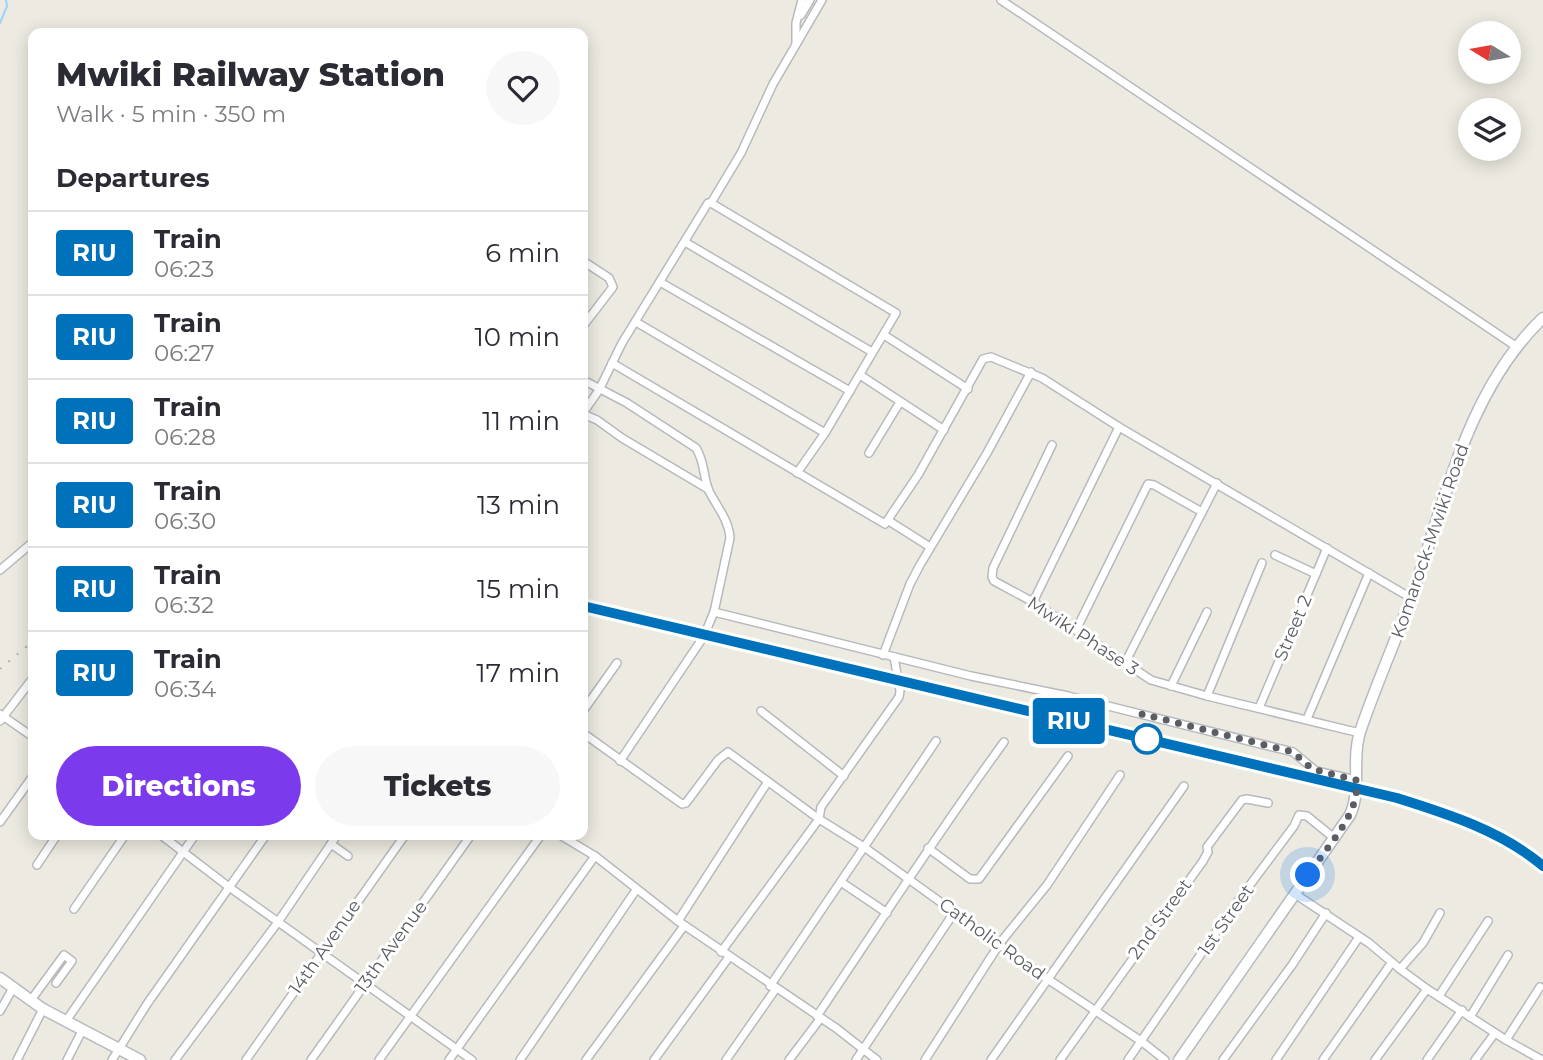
<!DOCTYPE html>
<html lang="en">
<head>
<meta charset="utf-8">
<style>
	body { margin:0; font-family:Montserrat,sans-serif; background:#f7f7f7; color:#2b2b33; height:100vh; display:flex; flex-direction:column; font-size:26px; white-space:nowrap }
	* { box-sizing:border-box; margin:0 }
	p { font-size:23px; color:#7c7c81 }
	.icon { flex:none; width:38px; height:38px; fill:none; stroke:currentColor; stroke-width:2; stroke-linecap:round; stroke-linejoin:round }
	.map { position:relative; flex:1; overflow:hidden }
	.sheet { position:absolute; left:28px; top:28px; width:560px; height:812px; display:flex; flex-direction:column; background:#fff; border-radius:14px; box-shadow:0 4px 18px #0003 }
	.sheet>* { flex:none }
	.badge { padding:0 14px; border-radius:5px; font-size:24px; line-height:46px }
	.needle { width:46px; rotate:281deg }
	.tools { position:absolute; left:1458px; top:21px; display:grid; gap:14px }
	.tools a { display:grid; place-items:center; width:63px; height:63px; border-radius:50%; background:#fff; box-shadow:0 4px 18px #0003; font-size:35px }
	.you { position:absolute; width:35px; height:35px; margin:-18px; border:5px solid #fff; border-radius:50%; background:#1a73e8; box-shadow:0 0 0 10px #1a73e833 }
	.map>.badge { position:absolute; translate:-50% -50%; box-shadow:0 0 0 4px #fff }
	h2 { padding:0 28px; font-size:26px; line-height:63px }
	.round { display:grid; place-items:center; flex:none; width:74px; height:74px; border-radius:37px; background:#f7f7f7 }
	.head { display:flex; align-items:center; justify-content:space-between; height:119px; padding:0 28px }
	h1 { font-size:33px; font-weight:800; line-height:52px }
	.cta { display:flex; gap:14px; margin-top:auto; padding:14px 28px }
	.cta a { flex:1; height:80px; border-radius:42px; background:#7c3aed; color:#fff; font-size:28px; font-weight:800; line-height:80px; text-align:center }
	.cta a+a { background:#f7f7f7; color:#2b2b33 }
	ul { padding:0; list-style:none }
	li { display:flex; align-items:center; gap:21px; height:84px; padding:0 28px; border-top:2px solid #e1e1e2 }
	li div { flex:1 }
	li b { display:block; font-size:26px }
	li em { font-style:normal }
	li .badge { min-width:77px; font-weight:700; text-align:center }
	.map>svg:first-child { display:block }
	.lines { fill:none; stroke-linecap:round; stroke-linejoin:round }
	.stream { stroke:#9fd1ff; stroke-width:2 }
	.street-casing { stroke:#b7b9be; stroke-width:10 }
	.secondary-casing { stroke:#b7bac0; stroke-width:13 }
	.street { stroke:#fff; stroke-width:7 }
	.secondary { stroke:#fff; stroke-width:10 }
	.rail { stroke:#b3b4b4; stroke-width:2; stroke-dasharray:2 9; stroke-linecap:butt }
	.line-casing { stroke:#fff; stroke-width:16 }
	.line { stroke:#0072bc; stroke-width:10 }
	.walk { stroke:#5a5d62; stroke-width:7; stroke-dasharray:0 12.6 }
	.stop-dot { fill:#fff; stroke:#0072bc; stroke-width:3.5 }
	.labels { text-anchor:middle; dominant-baseline:central; stroke-width:6; stroke-linejoin:round; paint-order:stroke }
	.street-label { font-size:18px; fill:#5a5d62; stroke:#fff }
</style>
</head>
<body>
<div class="map">
<svg width="1543" height="1060" viewBox="0 0 1543 1060">
	<rect width="100%" height="100%" fill="#edebe1"/>
	<g class="lines">
		<path class="stream" d="M0,23l7,-17 -1,-6"/>
		<g class="street-casing">
			<g id="street">
				<path d="M1001,0l516,347"/>
				<path d="M801,15l9,-15"/>
				<path d="M796,44v-21l6,-23"/>
				<path d="M711,203l30,-50 32,-69 49,-84"/>
				<path d="M685,242l187,110"/>
				<path d="M583,261l26,17 4,9 -30,39"/>
				<path d="M660,282l190,109"/>
				<path d="M636,322l189,111"/>
				<path d="M884,335l84,54"/>
				<path d="M612,363l273,161 33,-49 65,-116 8,-2 51,21 77,49 292,171"/>
				<path d="M860,375l84,55"/>
				<path d="M583,380l44,23 69,45c9,14 7,29 13,43 8,16 20,29 21,47l-16,74 -10,24 -84,125"/>
				<path d="M583,413l16,-23 23,-47 86,-140h3l185,110 -71,120 -28,40"/>
				<path d="M583,414l14,6 25,18 86,51"/>
				<path d="M1052,445l-59,123 -1,9 2,4 39,21 118,78 56,16 153,37"/>
				<path d="M869,453l31,-51"/>
				<path d="M889,521l41,26"/>
				<path d="M1275,555l41,19"/>
				<path d="M0,570l33,-28"/>
				<path d="M1033,602l86,-175"/>
				<path d="M714,612l257,64 97,20 225,56 23,19 40,9"/>
				<path d="M1076,630l72,-146 6,1 48,27"/>
				<path d="M883,655l27,-71 10,-19 67,-112 44,-81"/>
				<path d="M1126,661l91,-178"/>
				<path d="M1171,686l36,-74"/>
				<path d="M1207,696l55,-133"/>
				<path d="M1259,708l68,-160"/>
				<path d="M583,711l34,-48"/>
				<path d="M761,711l83,65"/>
				<path d="M0,714l33,23"/>
				<path d="M1307,719l62,-146"/>
				<path d="M0,721l33,-43"/>
				<path d="M583,733l99,71 4,-1 32,-43 10,-8 91,67 45,28 182,131 95,63 24,19"/>
				<path d="M0,822l33,-46"/>
				<path d="M161,835l68,52 243,173"/>
				<path d="M560,835l35,21 83,65 158,107 41,32"/>
				<path d="M331,844l17,12"/>
				<path d="M928,848l42,31h9l89,-123"/>
				<path d="M37,865l20,-30"/>
				<path d="M841,882l46,31"/>
				<path d="M1295,894l74,49 31,26 27,20 79,51 36,20"/>
				<path d="M74,909l51,-74"/>
				<path d="M678,921l89,-138"/>
				<path d="M721,952l98,-133 2,-12 78,-110 1,-6 -6,-34"/>
				<path d="M1400,969l23,-26 17,-30"/>
				<path d="M770,986l166,-245"/>
				<path d="M1439,996l49,-75"/>
				<path d="M31,1000l33,-45 8,6 -16,22"/>
				<path d="M0,1011l13,-23"/>
				<path d="M817,1016c62,-92 122,-185 187,-274"/>
				<path d="M1470,1017l38,-62"/>
				<path d="M66,1021l129,-186"/>
				<path d="M1506,1040l34,-53"/>
				<path d="M17,1060l26,-51"/>
				<path d="M67,1060l15,-29"/>
				<path d="M112,1060l35,-56 119,-169"/>
				<path d="M175,1060l103,-138 59,-87"/>
				<path d="M246,1060l159,-225"/>
				<path d="M311,1060l160,-225"/>
				<path d="M379,1060l162,-225"/>
				<path d="M449,1060l146,-204"/>
				<path d="M520,1060l116,-170"/>
				<path d="M586,1060l98,-134"/>
				<path d="M654,1060l75,-103"/>
				<path d="M726,1060l49,-70"/>
				<path d="M789,1060l31,-41"/>
				<path d="M856,1060l99,-149"/>
				<path d="M925,1060l75,-117 47,-58 73,-110"/>
				<path d="M991,1060l193,-274"/>
				<path d="M1060,1060l143,-199 5,-9 -1,-5 35,-47 5,-1 21,4"/>
				<path d="M1128,1060l104,-151 62,-83 5,-11 8,1 27,22"/>
				<path d="M1223,1060l69,-95 34,-52"/>
				<path d="M1276,1060l83,-123"/>
				<path d="M1323,1060l69,-98"/>
				<path d="M1375,1060l52,-71"/>
				<path d="M1427,1060l35,-50"/>
				<path d="M1475,1060l20,-27"/>
			</g>
		</g>
		<g class="secondary-casing">
			<g id="secondary">
				<path d="M0,978l43,31 97,51"/>
				<path d="M1179,1060l171,-245c12,-26 1,-56 10,-83 15,-45 35,-89 51,-134 34,-95 56,-208 132,-280"/>
			</g>
		</g>
		<use href="#street" class="street"/>
		<use href="#secondary" class="secondary"/>
		<g class="rail">
			<path d="M583,606l814,192c51,16 105,32 146,68"/>
			<path d="M0,669l33,-28"/>
		</g>
	</g>
	<g class="lines">
		<g class="line-casing">
			<path id="line" d="M583,606l814,192c51,16 105,33 146,68"/>
		</g>
		<use href="#line" class="line"/>
		<path class="walk" d="M1147,739l-5,-25 151,38 19,17 44,11c6,32 -31,69 -48,95"/>
	</g>
	<circle class="stop-dot" cx="1147" cy="739" r="14"/>
	<g class="labels">
		<g class="street-label">
			<text transform="translate(1430 541) rotate(-71)">Komarock-Mwiki Road</text>
			<text transform="translate(1293 628) rotate(-67)">Street 2</text>
			<text transform="translate(1083 636) rotate(33)">Mwiki Phase 3</text>
			<text transform="translate(1160 919) rotate(-54)">2nd Street</text>
			<text transform="translate(1226 920) rotate(-55)">1st Street</text>
			<text transform="translate(992 939) rotate(36)">Catholic Road</text>
			<text transform="translate(325 947) rotate(-55)">14th Avenue</text>
			<text transform="translate(391 947) rotate(-54)">13th Avenue</text>
		</g>
	</g>
</svg>
<div class="tools">
<a><svg class="needle" viewBox="-14 -14 28 28"><path d="M0-13l5 13h-10z" fill="#e53935"/><path d="M0 13l5-13h-10z" fill="#7c7c81"/></svg></a>
<a><svg class="icon" aria-label="layers" viewBox="0 0 24 24"><path d="M12 4l9 5-9 5-9-5zM3 14l9 5 9-5"/></svg></a>
</div>
<div class="you" style="left:1308px;top:875px"></div>
<b class="badge" style="left:1069px;top:721px;background:#0072bc;color:#fff">RIU</b>
<section class="sheet">
<div class="head"><div><h1>Mwiki Railway Station</h1><p>Walk · 5 min · 350 m</p></div><a class="round"><svg class="icon" aria-label="heart" viewBox="0 0 24 24"><path d="M12 20l-8-8c-3-5 5-10 8-4 3-6 11-1 8 4z"/></svg></a></div>
<h2>Departures</h2>
<ul>
<li><span class="badge" style="background:#0072bc;color:#fff">RIU</span><div><b>Train</b><p>06:23</p></div><em>6 min</em></li>
<li><span class="badge" style="background:#0072bc;color:#fff">RIU</span><div><b>Train</b><p>06:27</p></div><em>10 min</em></li>
<li><span class="badge" style="background:#0072bc;color:#fff">RIU</span><div><b>Train</b><p>06:28</p></div><em>11 min</em></li>
<li><span class="badge" style="background:#0072bc;color:#fff">RIU</span><div><b>Train</b><p>06:30</p></div><em>13 min</em></li>
<li><span class="badge" style="background:#0072bc;color:#fff">RIU</span><div><b>Train</b><p>06:32</p></div><em>15 min</em></li>
<li><span class="badge" style="background:#0072bc;color:#fff">RIU</span><div><b>Train</b><p>06:34</p></div><em>17 min</em></li>
</ul>
<div class="cta"><a>Directions</a><a>Tickets</a></div>
</section>
</div>
</body>
</html>
